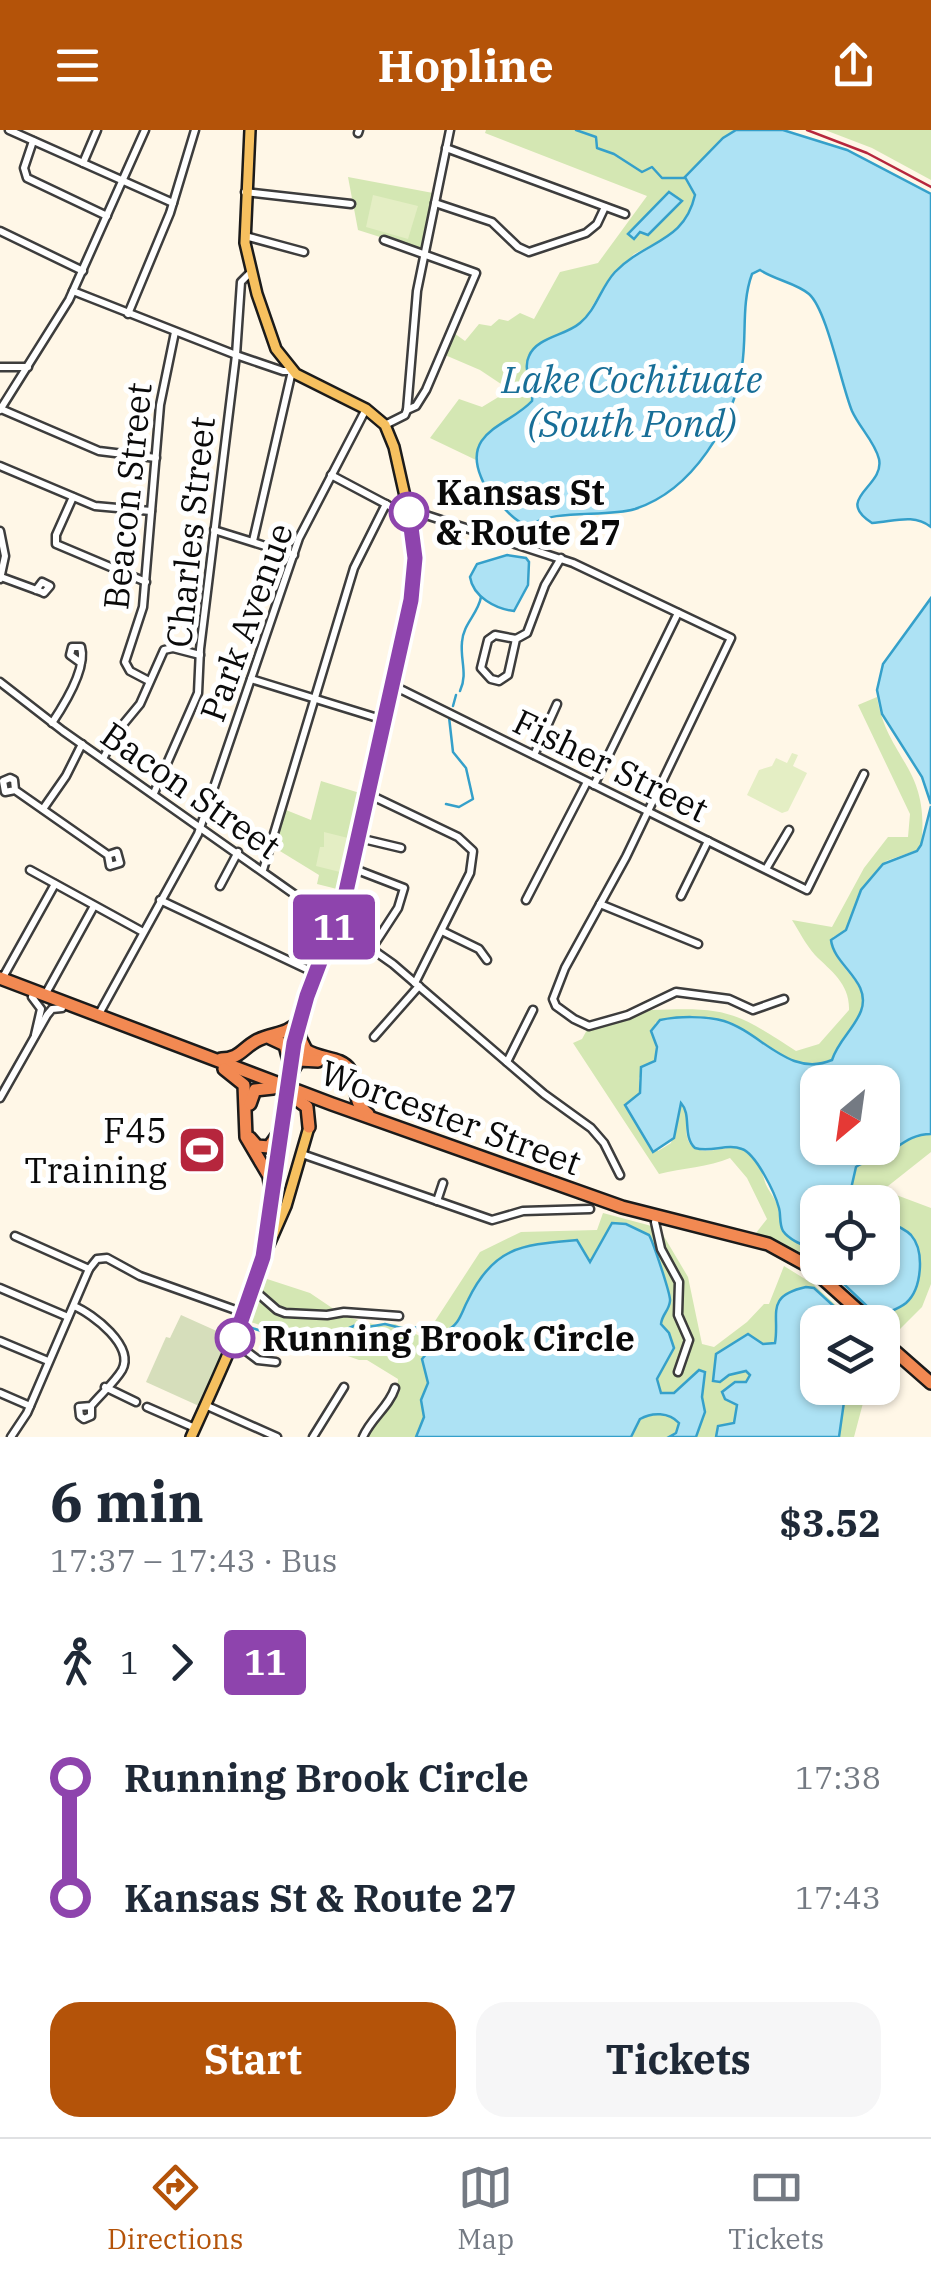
<!DOCTYPE html>
<html lang="en">
<head>
<meta charset="utf-8">
<style>
	body { margin:0; font-family:"IBM Plex Serif",serif; background:#f6f6f7; color:#1f2937; height:100vh; display:flex; flex-direction:column; font-size:38px; white-space:nowrap }
	* { box-sizing:border-box; margin:0 }
	p { font-size:32px; color:#747a83 }
	.icon { flex:none; width:55px; height:55px; fill:none; stroke:currentColor; stroke-width:2; stroke-linecap:round; stroke-linejoin:round }
	.map { position:relative; height:1307px; overflow:hidden }
	.side { display:flex; flex-direction:column; background:#fff; flex:1 }
	.side>* { flex:none }
	.badge { padding:0 20px; border-radius:8px; font-size:35px; line-height:65px }
	.needle { width:65px; rotate:209deg }
	.tools { position:absolute; left:800px; top:935px; display:grid; gap:20px }
	.tools a { display:grid; place-items:center; width:100px; height:100px; border-radius:20px; background:#fff; box-shadow:0 2px 8px #0004; font-size:50px }
	.map>.badge { position:absolute; translate:-50% -50%; box-shadow:0 0 0 5px #fff }
	.legs { display:flex; align-items:center; gap:15px; height:110px; padding:0 50px; font-size:32px }
	.legs p { margin-inline-start:auto }
	.headline { display:flex; align-items:center; justify-content:space-between; height:170px; padding:0 50px }
	h1 { font-size:55px; font-weight:700; line-height:75px }
	.cta { display:flex; gap:20px; margin-top:auto; padding:20px 50px }
	.cta a { flex:1; height:115px; border-radius:30px; background:#b45309; color:#fff; font-size:40px; font-weight:700; line-height:115px; text-align:center }
	.cta a+a { background:#f6f6f7; color:#1f2937 }
	ul { padding:0 50px; list-style:none }
	li { display:flex; align-items:center; gap:35px; height:120px; font-size:38px }
	li i { display:grid; place-items:center; width:15px; height:100%; margin:0 12px; background:currentColor }
	li i::after { content:''; width:25px; height:25px; margin:-12px; border:8px solid; border-radius:50%; background:#fff }
	li p { margin-inline-start:auto }
	li:first-child i { background:linear-gradient(#0000 50%,currentColor 0) }
	li:last-child i { background:linear-gradient(currentColor 50%,#0000 0) }
	header { display:flex; justify-content:space-between; align-items:center; height:130px; padding:0 50px; background:#b45309; color:#fff; font-size:45px; font-weight:700 }
	.dock { display:flex; justify-content:space-around; align-items:center; height:140px; border-top:2px solid #e0e1e3; background:#fff; font-size:28px; color:#747a83 }
	.dock a { display:grid; justify-items:center; gap:5px }
	.dock .active { color:#b45309 }
	.map>svg:first-child { display:block }
	.green { fill:#d4e7b3 }
	.cemetery { fill:#d6debb }
	.pitch { fill:#e4eec4 }
	.water { fill:#ade2f4; stroke:#35a0ca; stroke-width:2.5; fill-rule:evenodd }
	.lines { fill:none; stroke-linecap:round; stroke-linejoin:round }
	.stream { stroke:#35a0ca; stroke-width:2.5 }
	.minor-casing { stroke:#3d3d3d; stroke-width:11 }
	.major-casing { stroke:#1b1b1b; stroke-width:14 }
	.highway-casing { stroke:#1b1b1b; stroke-width:16 }
	.minor { stroke:#fff; stroke-width:6 }
	.major { stroke:#f6c05f; stroke-width:9 }
	.highway { stroke:#f28952; stroke-width:11 }
	.rail { stroke:#b6263d; stroke-width:2.5 }
	.major-bridge-casing { stroke:#1b1b1b; stroke-width:14; stroke-linecap:butt }
	.major-bridge { stroke:#f6c05f; stroke-width:9 }
	.line-1-casing { stroke:#fff; stroke-width:22 }
	.line-1 { stroke:#8e44ad; stroke-width:15 }
	.stop-1-dot { fill:#fff; stroke:#8e44ad; stroke-width:5 }
	.labels { text-anchor:middle; dominant-baseline:central; stroke-width:10; stroke-linejoin:round; paint-order:stroke }
	.stop-label { font-size:35px; font-weight:bold; fill:#0a0a0a; stroke:#fff; text-anchor:start }
	.street-label { font-size:35px; fill:#0a0a0a; stroke:#fff }
	.poi-label { font-size:35px; fill:#0a0a0a; stroke:#fff; text-anchor:end }
	.water-label { font-size:38px; font-style:italic; fill:#176e97; stroke:#fff }
</style>
</head>
<body>
<header><svg class="icon" aria-label="menu" viewBox="0 0 24 24"><path d="M4 6h16M4 12h16M4 18h16"/></svg>Hopline<svg class="icon" aria-label="share" viewBox="0 0 24 24"><path d="M12 15V3M7 8l5-5 5 5M5 13v7h14v-7"/></svg></header>
<div class="map">
<svg width="931" height="1307" viewBox="0 0 931 1307">
	<rect width="100%" height="100%" fill="#fff7e7"/>
	<g class="green">
		<path d="M486,0h250l-14,8 -36,42 9,15 -9,27 -14,13 -38,19 -26,26 -25,41 -23,14 -34,29 6,37 -49,37 -7,22 -46,-22 29,-39 23,8 28,-17 -30,-20 -35,-15 9,-22 11,8 14,-17 12,2 8,-7 9,2 12,-8 14,6 26,-47 38,-9 49,-67 -162,-63z"/>
		<path d="M825,0h106v50l-59,-32z"/>
		<path d="M348,47l85,16 -12,57 -63,-20z"/>
		<path d="M877,567c10,62 54,71 44,148l-4,5 -31,11 -25,29 -15,40 -13,7c1,5 1,11 3,16 6,20 33,31 25,57 -6,18 -23,31 -29,50 -42,18 -70,-25 -107,-38 -12,-4 -27,-4 -40,-4 -11,0 -20,0 -30,5l1,37 -17,18 1,15 -15,14 33,44 13,-8 10,-40c10,11 0,33 11,43 16,14 42,-9 59,9 8,8 11,17 14,27 2,7 8,13 11,20 4,7 2,16 5,23 6,14 24,20 36,26v15l-36,-24 -25,-9 11,-14 -20,-41 -17,-20c-21,9 -48,10 -71,16l-86,-131 9,-4 6,-11 61,-21 2,3c75,-3 82,0 145,41l23,-7 30,-34c1,-26 -18,-39 -34,-55 -9,-10 -16,-24 -23,-35l40,7 32,-59 24,-31h20l2,-23 -52,-109z"/>
		<path d="M321,651l42,13 -22,96 -24,-6 2,-9 -44,-27 11,-38 25,10z"/>
		<path d="M924,1004h7v18l-48,38 48,18v76l-9,23 -28,28 -19,-16 31,-16 13,-27 -2,-31 -12,-15 -22,-10 -1,-18h-34c2,-9 2,-23 6,-31 4,-7 59,-34 70,-37z"/>
		<path d="M603,1083l56,15 29,49 14,67 12,3 33,-25 17,-18h5l15,-38 29,18 41,38h-36v66h49l-13,49h-488c8,-23 31,-32 32,-58l-31,-19h-8l-111,-39 16,-43 46,15 34,23 36,10 15,-2 29,14 56,-86 41,-20 76,-2z"/>
	</g>
	<path class="cemetery" d="M181,1185l49,22 -31,69 -53,-24 20,-45 4,1z"/>
	<g class="pitch">
		<path d="M373,65l45,11 -10,33 -42,-12z"/>
		<path d="M792,623l6,2 -5,11 14,7 -19,38 -6,2 -35,-18 12,-25 13,-4 4,-8 11,5z"/>
		<path d="M324,702l24,6 -8,34 -24,-6 4,-19h4z"/>
	</g>
	<g class="water">
		<path d="M736,0h47l64,20 84,44v333c-18,-14 -38,-5 -59,-4 -39,-25 13,-36 7,-64 -4,-17 -20,-32 -27,-48 -11,-27 -25,-101 -43,-117 -13,-11 -34,-14 -49,-24l-8,4c-11,30 -5,62 -10,92 -9,58 -49,124 -107,143 -30,9 -82,-1 -106,17 -15,-4 -25,-19 -36,-29 -6,-6 -9,-12 -12,-20 -19,-46 28,-51 51,-76 2,-15 -10,-31 -3,-45 8,-19 36,-20 51,-33 16,-13 21,-36 35,-51 31,-32 69,-29 80,-77l-10,-18 38,-39z"/>
		<path d="M669,62l13,9 -34,34 -8,-3 -6,7 -6,-5z"/>
		<path d="M507,425l19,3 3,4 -1,23 -14,26c-18,-2 -41,-14 -44,-34l7,-13z"/>
		<path d="M931,468v206l-9,-27 -40,-63 -5,-24 6,-26z"/>
		<path d="M931,676v328c-23,0 -33,15 -52,24 -9,4 -15,3 -23,9l-8,35h-30l-1,49c-10,-5 -26,-9 -34,-20 -4,-7 -2,-16 -4,-23 -4,-15 -23,-54 -37,-59 -15,-6 -31,4 -47,-1 -13,-12 -3,-33 -14,-45l-7,35 -21,14 -28,-47 15,-12 1,-26 14,-6 2,-14 -6,-16 9,-11c19,-4 45,-4 64,1 38,12 65,57 108,39 6,-19 22,-31 29,-49 11,-30 -27,-45 -30,-71l15,-10 15,-40 22,-26 34,-13 4,-6zM818,952h64v66h-64z"/>
		<path d="M883,1090c10,4 20,7 28,15 14,16 11,54 -5,68 -11,9 -24,9 -34,19h-7l7,-7 -1,-5 -44,-42h55z"/>
		<path d="M612,1093l14,1 23,11c4,7 22,60 21,66 -1,10 -8,13 -9,23l8,9 5,15 -17,31 4,14h13l25,-23 6,2 -3,25 3,15 -9,25h-27l7,-4 3,-10c-10,-11 -27,-11 -39,-4l-9,18h-215l8,-20 -3,-17 7,-17 -6,-24 17,-20 -7,-13 14,5c14,-7 15,-18 22,-31 26,-54 54,-55 109,-60l13,22z"/>
		<path d="M806,1157l8,1 37,34h-33v66h28l-7,49h-123l2,-11 16,-3 3,-18 -12,-6 -3,-7 13,-10h11l4,-7 -4,-4 -17,4 -9,7 -7,-1 3,-27 32,-20 15,10 12,-1c5,-28 -11,-47 31,-56z"/>
	</g>
	<g class="lines">
		<g class="stream">
			<path d="M576,0l20,7 1,11 17,6 28,18 10,-5 10,11h23"/>
			<path d="M460,561c8,-17 0,-31 2,-49 1,-18 16,-28 19,-45"/>
			<path d="M453,576l3,-11"/>
			<path d="M446,674l13,3 14,-8 -7,-31 -13,-16 -4,-35"/>
			<path d="M246,1196l43,14 30,-10 15,5 24,-11 10,3 17,-3 16,4 31,-1"/>
		</g>
		<g class="minor-casing">
			<g id="minor">
				<path d="M9,0l164,73"/>
				<path d="M358,3l1,-3"/>
				<path d="M33,11l-9,27 3,10 80,38"/>
				<path d="M446,18l179,66"/>
				<path d="M83,33l14,-33"/>
				<path d="M245,62l106,12"/>
				<path d="M435,73l57,19 26,25 11,5 57,-19 11,-9 8,-17"/>
				<path d="M0,101l83,40"/>
				<path d="M245,106l59,16"/>
				<path d="M384,110l92,33 -50,117 -10,16 -9,4"/>
				<path d="M73,161l163,64 47,16h9l-39,170"/>
				<path d="M128,184l42,-101 25,-83"/>
				<path d="M0,237h28"/>
				<path d="M1,279l98,42 57,7"/>
				<path d="M0,280l69,-110 76,-170"/>
				<path d="M385,295l20,-10 2,-5 10,-119 33,-161"/>
				<path d="M0,336l95,40 56,5"/>
				<path d="M331,345l66,35 32,6 144,47 158,75 -105,219 -61,111 -12,31 3,7 18,13 15,7 39,-11 48,-23 53,7 24,11 31,-11"/>
				<path d="M73,367l-17,38v9l90,38"/>
				<path d="M214,400l80,25"/>
				<path d="M0,401l5,25 -5,23"/>
				<path d="M1,447l41,15 2,1 6,-7 -8,-4 -6,8"/>
				<path d="M516,509l-8,36 -9,6 -8,-2 -10,-11 7,-28 7,-5 21,4 11,-6 18,-48 16,-27"/>
				<path d="M251,549l133,41"/>
				<path d="M149,551l-19,-10 -5,-9 18,-55 17,-202 15,-73"/>
				<path d="M0,552l63,49 330,233 151,130 47,34 13,15 16,32"/>
				<path d="M392,555l415,205 57,-116"/>
				<path d="M52,593c12,-18 35,-55 29,-76h-9l-2,8 11,8"/>
				<path d="M534,625l23,-51"/>
				<path d="M103,629l13,-26 24,-29 24,-54 9,-2 27,7"/>
				<path d="M594,655l84,-172"/>
				<path d="M15,660l-1,-10 -4,-2 -7,3 2,11 10,-2 93,65 2,11 10,-3 -3,-11 -9,3"/>
				<path d="M154,663l44,-100 2,-44 36,-294 5,-73 10,-10"/>
				<path d="M368,664l90,43 15,14 -3,22 -55,110"/>
				<path d="M43,679l23,-33 16,-32"/>
				<path d="M359,708l42,10"/>
				<path d="M352,738l52,20 -6,20 -26,40"/>
				<path d="M766,739l23,-39"/>
				<path d="M30,740l113,62"/>
				<path d="M263,740l91,-302 32,-64"/>
				<path d="M220,756l18,-34"/>
				<path d="M681,766l27,-55"/>
				<path d="M160,770l155,73"/>
				<path d="M526,770l61,-118"/>
				<path d="M600,774l98,40"/>
				<path d="M442,801l37,18 8,11"/>
				<path d="M2,849l53,-95"/>
				<path d="M45,865l49,-89"/>
				<path d="M32,867l9,12 -6,26"/>
				<path d="M99,884l99,-180 101,-296 67,-129"/>
				<path d="M374,907l45,-51"/>
				<path d="M507,932l26,-52"/>
				<path d="M0,968l47,-83 5,-6 10,-1"/>
				<path d="M302,1024l190,66 31,-9 67,-2"/>
				<path d="M437,1071l6,-18"/>
				<path d="M655,1092l6,27 18,33 -1,33 11,25 -11,32"/>
				<path d="M15,1106l74,33"/>
				<path d="M0,1158l68,29"/>
				<path d="M253,1159l24,21 8,3 42,2 17,-3 55,4"/>
				<path d="M74,1176c19,8 61,40 48,64 -7,12 -22,25 -31,36v10l-7,3 -4,-3 -1,-9 12,-1"/>
				<path d="M0,1211l48,20"/>
				<path d="M233,1211l25,19 18,2"/>
				<path d="M105,1257l31,15"/>
				<path d="M0,1263l30,13"/>
				<path d="M205,1275l72,32"/>
				<path d="M147,1277l48,21"/>
				<path d="M11,1307l16,-24 62,-144 8,-10 10,-1 33,18 104,37"/>
				<path d="M313,1307l31,-50"/>
				<path d="M363,1307c8,-19 26,-30 32,-49"/>
			</g>
		</g>
		<g class="major-casing">
			<g id="major">
				<path d="M250,0l-5,113 12,51 19,55 20,25 70,35 19,16 9,22 17,76 4,31 -4,46 -59,268 -14,49 -31,79 -17,65"/>
				<path d="M268,1117l18,-41 23,-79"/>
				<path d="M191,1307c25,-56 52,-112 70,-171 15,-51 17,-107 24,-160"/>
			</g>
		</g>
		<g class="highway-casing">
			<g id="highway">
				<path d="M0,848l332,126 290,103 146,37 42,23 61,55"/>
				<path d="M299,891l1,17 6,12c14,10 35,6 44,20 11,16 0,31 18,44"/>
				<path d="M270,908l15,7 5,20"/>
				<path d="M221,929c18,0 21,-10 35,-18 16,-9 31,-5 43,-20"/>
				<path d="M224,939l20,16 2,52 23,39 4,26"/>
				<path d="M288,948l11,-18 19,1"/>
				<path d="M288,963l19,14 2,20"/>
				<path d="M250,974l5,-14 18,-2"/>
				<path d="M250,1008l7,8 12,1 13,-18"/>
				<path d="M882,1210l49,43"/>
			</g>
		</g>
		<use href="#minor" class="minor"/>
		<use href="#major" class="major"/>
		<use href="#highway" class="highway"/>
		<path class="rail" d="M807,0l60,23 64,34"/>
		<g class="major-bridge-casing">
			<path id="major-bridge" d="M285,976l3,-28"/>
		</g>
		<use href="#major-bridge" class="major-bridge"/>
	</g>
	<g class="lines">
		<g class="line-1-casing">
			<path id="line-1" d="M235,1208l28,-81 31,-214 13,-47 38,-100 66,-296 4,-42 -6,-46"/>
		</g>
		<use href="#line-1" class="line-1"/>
	</g>
	<defs>
		<g id="stadium-square" transform="scale(2.5)"><rect x="-9" y="-9" width="18" height="18" rx="4" fill="#b6263d" stroke="#fff"/><path d="M0-5a6.5 5 0 1 0 0 10a6.5 5 0 1 0 0-10ZM-3.5-1.8h7v3.6h-7Z" fill="#fff"/></g>
	</defs>
	<g fill-rule="evenodd">
		<use href="#stadium-square" x="202" y="1020"/>
	</g>
	<g class="stop-1-dot">
		<circle cx="409" cy="382" r="18"/>
		<circle cx="235" cy="1208" r="18"/>
	</g>
	<g class="labels">
		<g class="stop-label">
			<text x="436" y="362">Kansas St<tspan x="436" dy="40">&amp; Route 27</tspan></text>
			<text x="262" y="1208">Running Brook Circle</text>
		</g>
		<g class="street-label">
			<text transform="translate(127 366) rotate(-84)">Beacon Street</text>
			<text transform="translate(190 402) rotate(-84)">Charles Street</text>
			<text transform="translate(246 492) rotate(-70)">Park Avenue</text>
			<text transform="translate(611 635) rotate(26)">Fisher Street</text>
			<text transform="translate(191 660) rotate(35)">Bacon Street</text>
			<text transform="translate(451 987) rotate(20)">Worcester Street</text>
		</g>
		<g class="poi-label">
			<text x="167" y="1000">F45<tspan x="167" dy="40">Training</tspan></text>
		</g>
		<g class="water-label">
			<text x="632" y="248">Lake Cochituate<tspan x="632" dy="44">(South Pond)</tspan></text>
		</g>
	</g>
</svg>
<div class="tools">
<a><svg class="needle" viewBox="-14 -14 28 28"><path d="M0-13l5 13h-10z" fill="#e53935"/><path d="M0 13l5-13h-10z" fill="#747a83"/></svg></a>
<a><svg class="icon" aria-label="locate" viewBox="0 0 24 24"><circle cx="12" cy="12" r="6"/><path d="M12 2v4M12 18v4M2 12h4M18 12h4"/></svg></a>
<a><svg class="icon" aria-label="layers" viewBox="0 0 24 24"><path d="M12 4l9 5-9 5-9-5zM3 14l9 5 9-5"/></svg></a>
</div>
<b class="badge" style="left:334px;top:797px;background:#8e44ad;color:#fff">11</b>
</div>
<section class="side">
<div class="headline"><div><h1>6 min</h1><p>17:37 – 17:43 · Bus</p></div><b>$3.52</b></div>
<div class="legs"><svg class="icon" aria-label="walk" viewBox="0 0 24 24"><circle cx="13" cy="4" r="2"/><path d="M13 8l-2 6 4 7M11 14l-3 7M7 12l3-4h3l4 4"/></svg>1<svg class="icon" aria-label="forward" viewBox="0 0 24 24"><path d="M9 5l7 7-7 7"/></svg><b class="badge" style="background:#8e44ad;color:#fff">11</b></div>
<ul>
<li><i style="color:#8e44ad"></i><b>Running Brook Circle</b><p>17:38</p></li>
<li><i style="color:#8e44ad"></i><b>Kansas St &amp; Route 27</b><p>17:43</p></li>
</ul>
<div class="cta"><a>Start</a><a>Tickets</a></div>
</section>
<nav class="dock">
<a class="active"><svg class="icon" aria-label="directions" viewBox="0 0 24 24"><path d="M12 3l9 9-9 9-9-9zM9 14v-3h6M13 9l2 2-2 2"/></svg>Directions</a>
<a><svg class="icon" aria-label="map" viewBox="0 0 24 24"><path d="M3 6l6-2 6 2 6-2v14l-6 2-6-2-6 2zM9 4v14M15 6v14"/></svg>Map</a>
<a><svg class="icon" aria-label="tickets" viewBox="0 0 24 24"><path d="M3 7h18v10H3zM15 7v10"/></svg>Tickets</a>
</nav>
</body>
</html>
